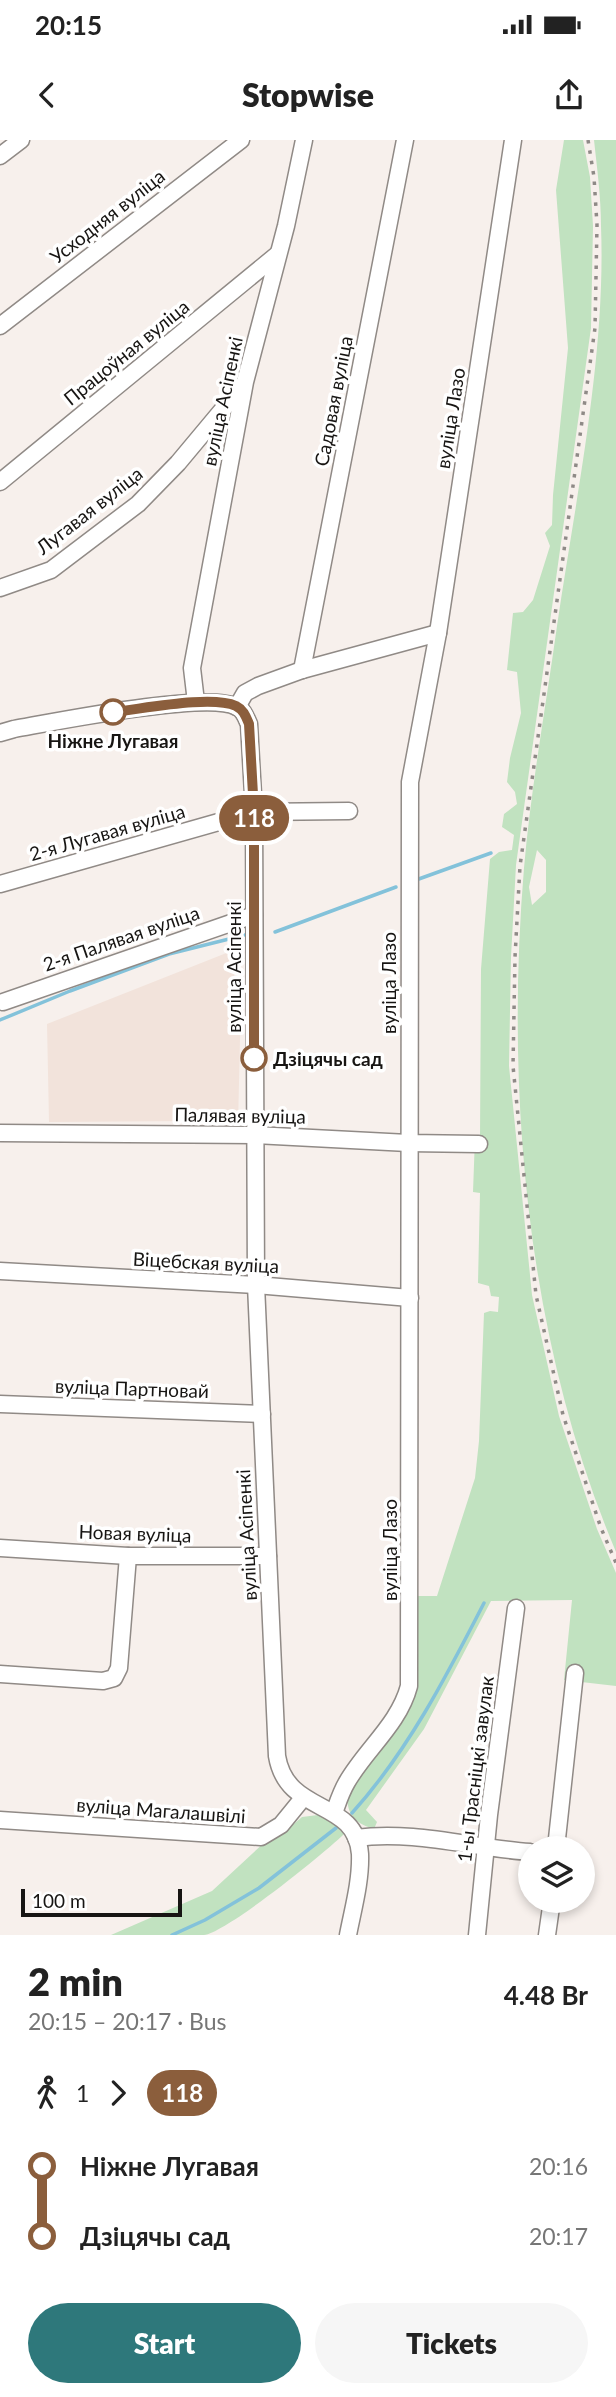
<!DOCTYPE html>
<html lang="en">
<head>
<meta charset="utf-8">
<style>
	body { margin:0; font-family:Lato,sans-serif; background:#f6f6f6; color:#222; height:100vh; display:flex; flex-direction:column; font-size:26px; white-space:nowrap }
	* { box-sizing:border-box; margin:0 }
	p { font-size:23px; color:#767676 }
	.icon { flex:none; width:38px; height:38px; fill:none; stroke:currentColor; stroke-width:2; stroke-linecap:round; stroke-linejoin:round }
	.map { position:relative; height:1795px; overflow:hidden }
	.sheet { display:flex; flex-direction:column; background:#fff; flex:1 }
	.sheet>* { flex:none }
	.badge { padding:0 14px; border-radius:23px; font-size:24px; line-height:46px }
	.buttons { position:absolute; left:518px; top:1696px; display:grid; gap:14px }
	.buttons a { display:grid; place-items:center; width:77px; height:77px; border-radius:50%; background:#fff; box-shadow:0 4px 10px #0003; font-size:35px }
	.scale { position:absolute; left:21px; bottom:18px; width:161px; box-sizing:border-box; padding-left:7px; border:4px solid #171513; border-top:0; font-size:19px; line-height:24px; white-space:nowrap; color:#171513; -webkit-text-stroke:5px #fff; paint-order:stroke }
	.map>.badge { position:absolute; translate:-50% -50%; box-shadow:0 0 0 4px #fff }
	.legs { display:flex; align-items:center; gap:10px; height:77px; padding:0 28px; font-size:23px }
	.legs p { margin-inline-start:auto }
	.overview { display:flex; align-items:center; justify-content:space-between; height:119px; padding:0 28px }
	h1 { font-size:38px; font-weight:800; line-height:52px }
	.button { display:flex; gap:14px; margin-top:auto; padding:14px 28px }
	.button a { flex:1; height:80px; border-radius:42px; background:#2e787b; color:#fff; font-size:28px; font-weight:800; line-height:80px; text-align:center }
	.button a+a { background:#f6f6f6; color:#222 }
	ul { padding:0 28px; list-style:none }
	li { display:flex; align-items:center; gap:24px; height:70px; font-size:26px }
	li i { display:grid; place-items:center; width:10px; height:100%; margin:0 9px; background:currentColor }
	li i::after { content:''; width:18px; height:18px; margin:-9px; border:5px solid; border-radius:50%; background:#fff }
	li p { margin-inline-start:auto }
	li:first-child i { background:linear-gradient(#0000 50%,currentColor 0) }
	li:last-child i { background:linear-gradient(currentColor 50%,#0000 0) }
	.status { display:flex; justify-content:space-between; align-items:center; height:49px; padding:0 35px; background:#fff; direction:ltr }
	.status svg { height:19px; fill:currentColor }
	header { display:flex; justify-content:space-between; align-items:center; height:91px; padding:0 28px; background:#fff; font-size:32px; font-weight:800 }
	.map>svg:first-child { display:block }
	.built { fill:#f2e3db }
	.green { fill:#c1e2c0; fill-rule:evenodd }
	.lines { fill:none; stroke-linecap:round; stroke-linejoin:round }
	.stream { stroke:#83c2da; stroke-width:3.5 }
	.minor-casing { stroke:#908a86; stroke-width:19 }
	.minor { stroke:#fff; stroke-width:16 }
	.rail { stroke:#8f8a87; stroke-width:3.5; stroke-dasharray:3.5 7; stroke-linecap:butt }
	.line-1-casing { stroke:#fff; stroke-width:16 }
	.line-1 { stroke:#8b5e3c; stroke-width:10 }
	.stop-1-dot { fill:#fff; stroke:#8b5e3c; stroke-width:3.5 }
	.labels { text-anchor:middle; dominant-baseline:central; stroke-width:7; stroke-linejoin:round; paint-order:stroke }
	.street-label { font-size:19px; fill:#171513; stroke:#fff }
	.stop-label { font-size:19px; font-weight:bold; fill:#171513; stroke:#fff }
</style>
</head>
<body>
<div class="status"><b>20:15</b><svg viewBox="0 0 49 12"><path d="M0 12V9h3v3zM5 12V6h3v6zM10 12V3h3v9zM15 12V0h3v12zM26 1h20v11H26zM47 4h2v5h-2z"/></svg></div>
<header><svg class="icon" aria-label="back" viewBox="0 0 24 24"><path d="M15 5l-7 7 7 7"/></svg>Stopwise<svg class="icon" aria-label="share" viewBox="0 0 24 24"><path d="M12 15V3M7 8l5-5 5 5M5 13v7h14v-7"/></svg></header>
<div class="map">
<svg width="616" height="1795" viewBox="0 0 616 1795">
	<rect width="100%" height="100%" fill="#f7f0ec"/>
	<path class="built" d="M234,810l1,45h6l-3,131 -43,-1 -1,-4 -145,1 -2,-98z"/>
	<g class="green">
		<path d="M564,0h19l7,37 3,49 -2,102 -75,537 -5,92 -2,109 23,229 27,121 38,113 19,44v113l-52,-6 8,-80 -81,1 -67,128 -58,81 11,12 -3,7c-18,-5 -29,-16 -26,-35l62,-95 5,-103h22l38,-118 4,-37 5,-128 6,-2 8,1 1,-15 -8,-1 -2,-10 -11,-3 2,-90 -7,-1 2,-55h5l1,-168 9,-110 9,-7 13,-2 2,-15 -12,-8 2,-13 13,-10 -2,-12 -8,-10 3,-24 11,-45 -4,-41 -10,-2 6,-57 10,-1 10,-12 17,-54 -5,-13 7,-8 1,-30 15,-147 -12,-158z"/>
		<path d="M594,0h22v1412c-89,-211 -111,-457 -92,-684 7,-81 22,-162 33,-242 19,-130 49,-270 44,-400 0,-29 -4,-58 -7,-86zM537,710l9,10v32l-14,13 -3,-18z"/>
		<path d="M318,1675l13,4 13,15c-19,19 -117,98 -140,101 -30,0 -63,0 -93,0l101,-44 56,-52 14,-5 20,-17z"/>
	</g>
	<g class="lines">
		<g class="stream">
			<path d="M416,740l75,-27"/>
			<path d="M275,792l121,-45"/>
			<path d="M0,880l70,-29 99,-37 80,-20"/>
			<path d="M352,1673c56,-62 94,-136 132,-210"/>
			<path d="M172,1795l33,-15 54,-32 77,-60"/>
		</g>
		<g class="minor-casing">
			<g id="minor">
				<path d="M0,16l21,-16"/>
				<path d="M0,186l241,-186"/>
				<path d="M0,342l278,-228"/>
				<path d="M0,448l51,-18 87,-66 40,-41 66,-79"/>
				<path d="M302,530l103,-530"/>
				<path d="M196,562l-4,-34 53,-286 41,-156 18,-86"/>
				<path d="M237,567l8,-14 13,-7 44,-16 136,-37"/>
				<path d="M0,593l14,-4c40,-7 193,-38 223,-22 7,3 9,11 12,17l5,88 2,473 21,471c10,60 79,42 83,98 1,27 -7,55 -12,81"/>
				<path d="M0,744l254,-72 95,-1"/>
				<path d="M3,862l251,-87"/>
				<path d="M0,993l255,2 153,8 71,1"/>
				<path d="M0,1131l256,14 154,13"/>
				<path d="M0,1264l262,10"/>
				<path d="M0,1408l128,8h140"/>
				<path d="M0,1534l103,7 11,-3 5,-10 9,-112"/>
				<path d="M334,1673c4,-11 7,-21 13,-31 19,-33 52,-58 62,-96l1,-904 28,-149 75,-493"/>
				<path d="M0,1680l261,17 20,-12 22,-27"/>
				<path d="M356,1698c58,-8 116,10 174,14"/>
				<path d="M556,1708l19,-175"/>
				<path d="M477,1795l12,-120 27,-207"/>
				<path d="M547,1795l5,-35"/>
			</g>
		</g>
		<use href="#minor" class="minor"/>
		<path class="rail" d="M588,0l6,37 3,48 -2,103 -75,538 -5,91 -2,109 23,229 27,120 38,113 15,35"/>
	</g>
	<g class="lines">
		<g class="line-1-casing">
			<path id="line-1" d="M113,572c30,-3 98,-17 123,-6 8,4 10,11 13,18l5,88v246"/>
		</g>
		<use href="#line-1" class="line-1"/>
	</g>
	<g class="stop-1-dot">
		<circle cx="113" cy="572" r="12"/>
		<circle cx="254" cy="918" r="12"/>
	</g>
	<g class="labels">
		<g class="street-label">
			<text transform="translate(107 76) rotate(-38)">Усходняя вуліца</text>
			<text transform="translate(126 212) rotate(-39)">Працоўная вуліца</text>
			<text transform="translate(222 261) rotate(-78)">вуліца Асіпенкі</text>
			<text transform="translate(333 261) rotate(-79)">Садовая вуліца</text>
			<text transform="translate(450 278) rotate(-81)">вуліца Лазо</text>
			<text transform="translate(89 370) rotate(-38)">Лугавая вуліца</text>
			<text transform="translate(107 692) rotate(-16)">2-я Лугавая вуліца</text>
			<text transform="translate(121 798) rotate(-19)">2-я Палявая вуліца</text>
			<text transform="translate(233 827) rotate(-90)">вуліца Асіпенкі</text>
			<text transform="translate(388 843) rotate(-90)">вуліца Лазо</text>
			<text transform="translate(240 975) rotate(1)">Палявая вуліца</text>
			<text transform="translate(206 1122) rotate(3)">Віцебская вуліца</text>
			<text transform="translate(132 1248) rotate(2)">вуліца Партновай</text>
			<text transform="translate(135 1393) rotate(2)">Новая вуліца</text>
			<text transform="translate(246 1395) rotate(-93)">вуліца Асіпенкі</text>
			<text transform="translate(389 1410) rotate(-90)">вуліца Лазо</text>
			<text transform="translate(475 1629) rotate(-83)">1-ы Трасніцкі завулак</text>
			<text transform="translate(161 1670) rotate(4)">вуліца Магалашвілі</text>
		</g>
		<g class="stop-label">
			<text x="113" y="600">Ніжне Лугавая</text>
			<text x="273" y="918" text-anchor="start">Дзіцячы сад</text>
		</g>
	</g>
</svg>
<div class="buttons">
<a><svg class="icon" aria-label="layers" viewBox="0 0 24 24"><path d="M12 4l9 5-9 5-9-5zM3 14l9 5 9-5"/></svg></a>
</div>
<div class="scale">100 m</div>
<b class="badge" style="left:254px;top:678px;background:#8b5e3c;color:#fff">118</b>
</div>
<section class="sheet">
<div class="overview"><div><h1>2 min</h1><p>20:15 – 20:17 · Bus</p></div><b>4.48 Br</b></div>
<div class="legs"><svg class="icon" aria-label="walk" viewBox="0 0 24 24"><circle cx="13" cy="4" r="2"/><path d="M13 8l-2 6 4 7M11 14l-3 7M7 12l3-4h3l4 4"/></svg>1<svg class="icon" aria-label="forward" viewBox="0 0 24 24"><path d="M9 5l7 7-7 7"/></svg><b class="badge" style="background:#8b5e3c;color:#fff">118</b></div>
<ul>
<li><i style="color:#8b5e3c"></i><b>Ніжне Лугавая</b><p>20:16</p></li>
<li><i style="color:#8b5e3c"></i><b>Дзіцячы сад</b><p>20:17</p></li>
</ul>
<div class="button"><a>Start</a><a>Tickets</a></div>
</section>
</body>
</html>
